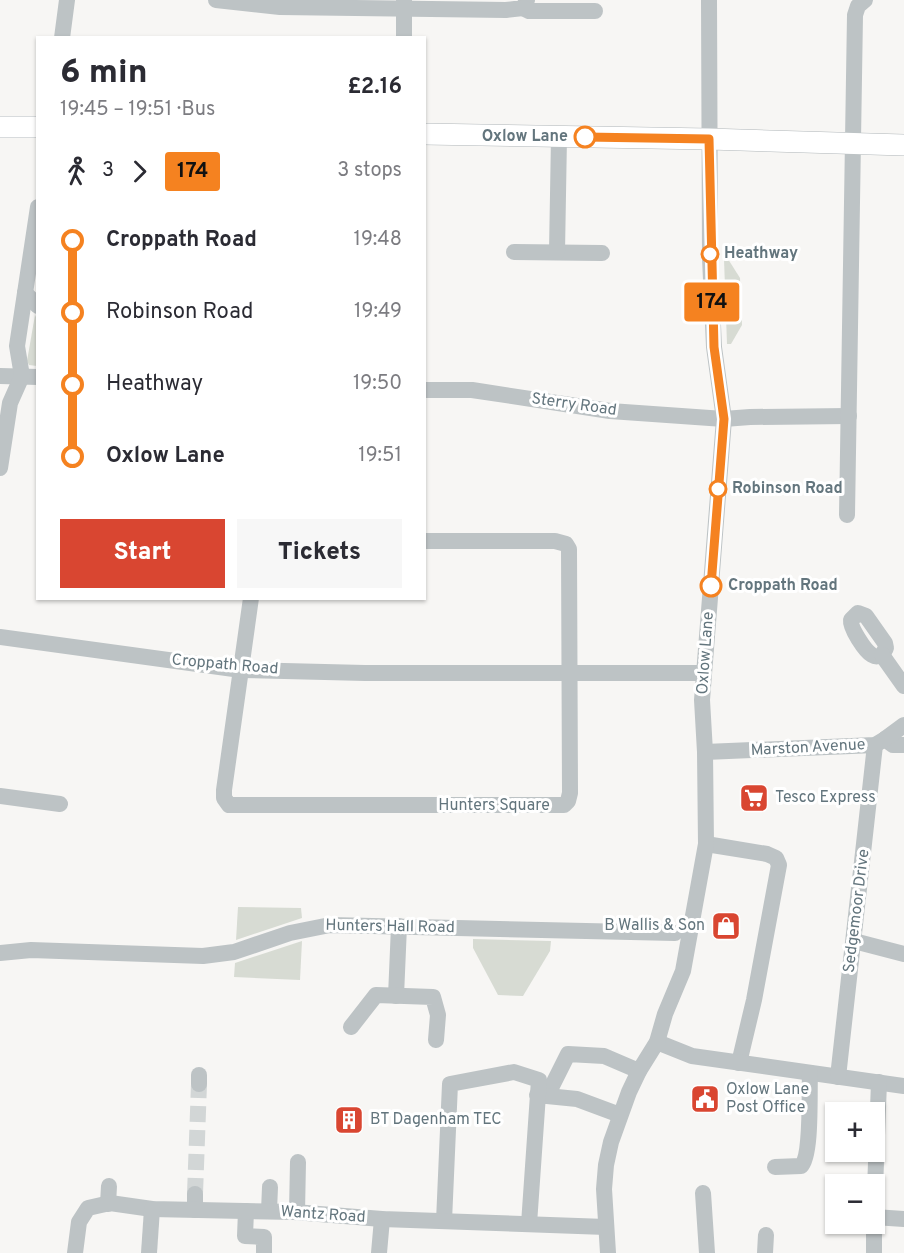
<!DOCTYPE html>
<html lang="en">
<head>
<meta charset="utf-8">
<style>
	body { margin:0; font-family:Overpass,sans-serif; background:#f7f7f7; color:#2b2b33; height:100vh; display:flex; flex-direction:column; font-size:22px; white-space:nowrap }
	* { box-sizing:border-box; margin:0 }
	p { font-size:20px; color:#7c7c81 }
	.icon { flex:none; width:33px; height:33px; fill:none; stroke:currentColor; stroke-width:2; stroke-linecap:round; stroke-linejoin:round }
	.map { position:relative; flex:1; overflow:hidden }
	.panel { position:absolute; left:36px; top:36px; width:390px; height:564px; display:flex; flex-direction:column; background:#fff; border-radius:0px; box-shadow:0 2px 4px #0004 }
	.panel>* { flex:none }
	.badge { padding:0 12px; border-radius:4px; font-size:21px; line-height:39px }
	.fabs { position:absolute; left:825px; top:1102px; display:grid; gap:12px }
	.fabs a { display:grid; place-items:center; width:60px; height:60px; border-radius:0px; background:#fff; box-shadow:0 2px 4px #0004; font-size:30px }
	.map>.badge { position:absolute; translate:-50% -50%; box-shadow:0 0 0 3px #fff }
	.legs { display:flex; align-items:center; gap:9px; height:66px; padding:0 24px; font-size:20px }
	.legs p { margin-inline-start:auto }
	.headline { display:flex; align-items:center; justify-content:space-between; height:102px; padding:0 24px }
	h1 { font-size:33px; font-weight:800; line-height:45px }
	.cta { display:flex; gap:12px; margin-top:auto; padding:12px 24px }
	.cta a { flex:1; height:69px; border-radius:0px; background:#d94631; color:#fff; font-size:24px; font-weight:800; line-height:69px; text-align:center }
	.cta a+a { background:#f7f7f7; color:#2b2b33 }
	ul { padding:0 24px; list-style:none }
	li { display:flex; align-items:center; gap:21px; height:72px; font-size:22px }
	li i { display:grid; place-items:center; width:9px; height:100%; margin:0 8px; background:currentColor }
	li i::after { content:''; width:15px; height:15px; margin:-8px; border:4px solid; border-radius:50%; background:#fff }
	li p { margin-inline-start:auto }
	li:first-child i { background:linear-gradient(#0000 50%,currentColor 0) }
	li:last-child i { background:linear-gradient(currentColor 50%,#0000 0) }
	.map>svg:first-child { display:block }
	.green { fill:#d7dbd3 }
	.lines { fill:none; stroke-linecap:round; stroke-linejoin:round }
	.minor-tunnel { stroke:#d2d6d6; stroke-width:16; stroke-dasharray:16 8; stroke-linecap:butt }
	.major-casing { stroke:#b1b7ba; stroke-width:22 }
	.minor { stroke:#bdc3c5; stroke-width:16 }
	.major { stroke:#fff; stroke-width:21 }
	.line-1-casing { stroke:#fff; stroke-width:14 }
	.line-1 { stroke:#f58220; stroke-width:9 }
	.stop-1-dot { fill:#fff; stroke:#f58220; stroke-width:3 }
	.labels { text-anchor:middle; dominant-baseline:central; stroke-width:6; stroke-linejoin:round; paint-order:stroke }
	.stop-label { font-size:16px; font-weight:bold; fill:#63757d; stroke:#fff; text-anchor:start }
	.street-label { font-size:16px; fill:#63757d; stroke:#fff }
	.poi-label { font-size:16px; fill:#63757d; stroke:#fff; text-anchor:start }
</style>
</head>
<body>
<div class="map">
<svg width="904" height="1253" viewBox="0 0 904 1253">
	<rect width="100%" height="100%" fill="#f7f6f4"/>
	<g class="green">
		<path d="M724,259h4l12,19 2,47 -11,19h-4z"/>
		<path d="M35,315l2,4v47l-8,-1 -2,-4z"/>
		<path d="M238,907l63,1 1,10 -66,22z"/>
		<path d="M473,939l78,2 -1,10 -27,45 -25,-1 -25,-47z"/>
		<path d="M302,941l-2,39 -66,-3 1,-14z"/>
	</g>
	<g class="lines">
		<path class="minor-tunnel" d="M195,1194l4,-110"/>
		<g class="major-casing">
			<g id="major">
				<path d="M0,127h38"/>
				<path d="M424,134l285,5 195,6"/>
			</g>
		</g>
		<g class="minor">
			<path d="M216,0l64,7 226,3 17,-2 4,-8"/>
			<path d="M523,8l6,3h66"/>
			<path d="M62,38l5,-38"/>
			<path d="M404,38v-38"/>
			<path d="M514,252l88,1"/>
			<path d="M557,252l2,-115"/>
			<path d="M25,293l13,13"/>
			<path d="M0,376l38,1"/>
			<path d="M424,390h48l138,21 114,8 26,-2 99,-1"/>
			<path d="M0,468l10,-65 12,-27 -5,-30 21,-139"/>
			<path d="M847,515l8,-500 3,-9 7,-6"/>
			<path d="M251,598l-27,192v8l5,7h335l4,-4 2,-8 -1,-244 -3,-5 -11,-3h-131"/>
			<path d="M858,613l8,3 19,27 1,5 -4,7c-4,1 -5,3 -10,0 -7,-4 -22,-27 -21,-35z"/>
			<path d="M0,637l241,33 124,3h339"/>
			<path d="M882,655l22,31"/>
			<path d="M885,739l8,6h11"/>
			<path d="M705,752l170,-7 10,-6 19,-14"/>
			<path d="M0,796l60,8"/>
			<path d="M706,844l61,10 9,4 3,7 -25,135 -15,63"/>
			<path d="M854,941l50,13"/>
			<path d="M0,953l31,-3 172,6 31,-4 56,-19 40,-8 345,8"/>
			<path d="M396,996l3,-70"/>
			<path d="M351,1027l25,-32 57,2 5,18 -2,25"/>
			<path d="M657,1042l35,14 212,30"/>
			<path d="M199,1075v9"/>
			<path d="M838,1077l37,-332"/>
			<path d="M537,1095l10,1 21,-42 36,2 35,15"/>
			<path d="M547,1096l30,3 43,16"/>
			<path d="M775,1167l26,-1c11,-10 8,-75 9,-93"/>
			<path d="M703,1193l4,60"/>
			<path d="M108,1204l1,-18"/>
			<path d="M195,1210v-16"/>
			<path d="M246,1211l-1,25 19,1v16"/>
			<path d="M269,1211l1,-24"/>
			<path d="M297,1212l1,-50"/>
			<path d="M874,1216l5,-134"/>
			<path d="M874,1217l30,2"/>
			<path d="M444,1221l6,-137 64,-12 25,8 -10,144"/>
			<path d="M75,1253l4,-31 9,-14 22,-5 42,6 142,3 88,7 224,8"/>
			<path d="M149,1253l3,-44"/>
			<path d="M379,1253l3,-34"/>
			<path d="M608,1253l-4,-64 2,-24 5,-23 18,-50 10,-21 18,-29 8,-28 18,-43 23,-127 -1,-92 -3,-52 22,-281 -10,-72 -4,-89 -1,-258"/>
			<path d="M765,1253l1,-18"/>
			<path d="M874,1253v-29"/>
		</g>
		<use href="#major" class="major"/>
	</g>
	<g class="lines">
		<g class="line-1-casing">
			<path id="line-1" d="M585,137l124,2 5,208 10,72 -13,167"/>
		</g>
		<use href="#line-1" class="line-1"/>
	</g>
	<defs>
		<g id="supermarket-square" transform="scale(1.5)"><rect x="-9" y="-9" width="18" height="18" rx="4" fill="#d94631" stroke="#fff"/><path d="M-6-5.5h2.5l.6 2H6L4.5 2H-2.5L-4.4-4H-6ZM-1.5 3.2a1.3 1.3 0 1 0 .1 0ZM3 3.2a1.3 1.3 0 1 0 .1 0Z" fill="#fff"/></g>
		<g id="shop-square" transform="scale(1.5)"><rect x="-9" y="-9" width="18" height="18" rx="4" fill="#d94631" stroke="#fff"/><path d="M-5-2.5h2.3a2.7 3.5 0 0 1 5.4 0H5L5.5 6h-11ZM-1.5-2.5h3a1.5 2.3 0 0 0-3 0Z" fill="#fff"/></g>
		<g id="civic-square" transform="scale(1.5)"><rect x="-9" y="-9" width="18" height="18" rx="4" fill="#d94631" stroke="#fff"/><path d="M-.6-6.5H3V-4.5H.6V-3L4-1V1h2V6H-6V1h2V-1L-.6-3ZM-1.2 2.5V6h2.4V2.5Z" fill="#fff"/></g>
		<g id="building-square" transform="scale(1.5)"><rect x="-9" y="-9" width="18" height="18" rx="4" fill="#d94631" stroke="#fff"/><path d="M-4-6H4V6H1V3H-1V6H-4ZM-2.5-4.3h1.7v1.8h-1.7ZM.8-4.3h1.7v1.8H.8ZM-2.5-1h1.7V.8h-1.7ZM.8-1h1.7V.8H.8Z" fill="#fff"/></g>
	</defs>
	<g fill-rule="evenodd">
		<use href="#supermarket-square" x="754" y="798"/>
		<use href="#shop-square" x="726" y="926"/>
		<use href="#civic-square" x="705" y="1099"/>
		<use href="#building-square" x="349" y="1120"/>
	</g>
	<g class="stop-1-dot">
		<circle cx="585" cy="137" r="10"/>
		<circle cx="710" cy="254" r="8"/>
		<circle cx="718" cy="489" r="8"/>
		<circle cx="711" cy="586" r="10"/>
	</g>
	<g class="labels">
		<g class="stop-label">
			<text x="568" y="137" text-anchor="end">Oxlow Lane</text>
			<text x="724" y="254">Heathway</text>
			<text x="732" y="489">Robinson Road</text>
			<text x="728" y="586">Croppath Road</text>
		</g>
		<g class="street-label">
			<text transform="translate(574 405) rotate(8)">Sterry Road</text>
			<text transform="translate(706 653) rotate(-86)">Oxlow Lane</text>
			<text transform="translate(225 665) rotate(5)">Croppath Road</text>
			<text transform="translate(808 748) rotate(-3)">Marston Avenue</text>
			<text x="494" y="806">Hunters Square</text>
			<text transform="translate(857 911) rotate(-83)">Sedgemoor Drive</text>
			<text transform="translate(390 927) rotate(1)">Hunters Hall Road</text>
			<text transform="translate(323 1215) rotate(4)">Wantz Road</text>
		</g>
		<g class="poi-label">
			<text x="775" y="798">Tesco Express</text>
			<text x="705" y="926" text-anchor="end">B Wallis &amp; Son</text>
			<text x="726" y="1090">Oxlow Lane<tspan x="726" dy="18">Post Office</tspan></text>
			<text x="370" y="1120">BT Dagenham TEC</text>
		</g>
	</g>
</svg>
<div class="fabs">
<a>+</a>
<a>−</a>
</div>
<b class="badge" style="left:712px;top:302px;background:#f58220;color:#111">174</b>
<section class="panel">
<div class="headline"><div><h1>6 min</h1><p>19:45 – 19:51 · Bus</p></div><b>£2.16</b></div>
<div class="legs"><svg class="icon" aria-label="walk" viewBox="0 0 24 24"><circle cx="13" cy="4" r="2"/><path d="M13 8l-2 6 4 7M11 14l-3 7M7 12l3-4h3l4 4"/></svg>3<svg class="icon" aria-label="forward" viewBox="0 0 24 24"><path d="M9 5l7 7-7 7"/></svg><b class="badge" style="background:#f58220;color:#111">174</b><p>3 stops</p></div>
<ul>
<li><i style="color:#f58220"></i><b>Croppath Road</b><p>19:48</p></li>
<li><i style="color:#f58220"></i><span>Robinson Road</span><p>19:49</p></li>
<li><i style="color:#f58220"></i><span>Heathway</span><p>19:50</p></li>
<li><i style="color:#f58220"></i><b>Oxlow Lane</b><p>19:51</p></li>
</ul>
<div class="cta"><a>Start</a><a>Tickets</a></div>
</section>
</div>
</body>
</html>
